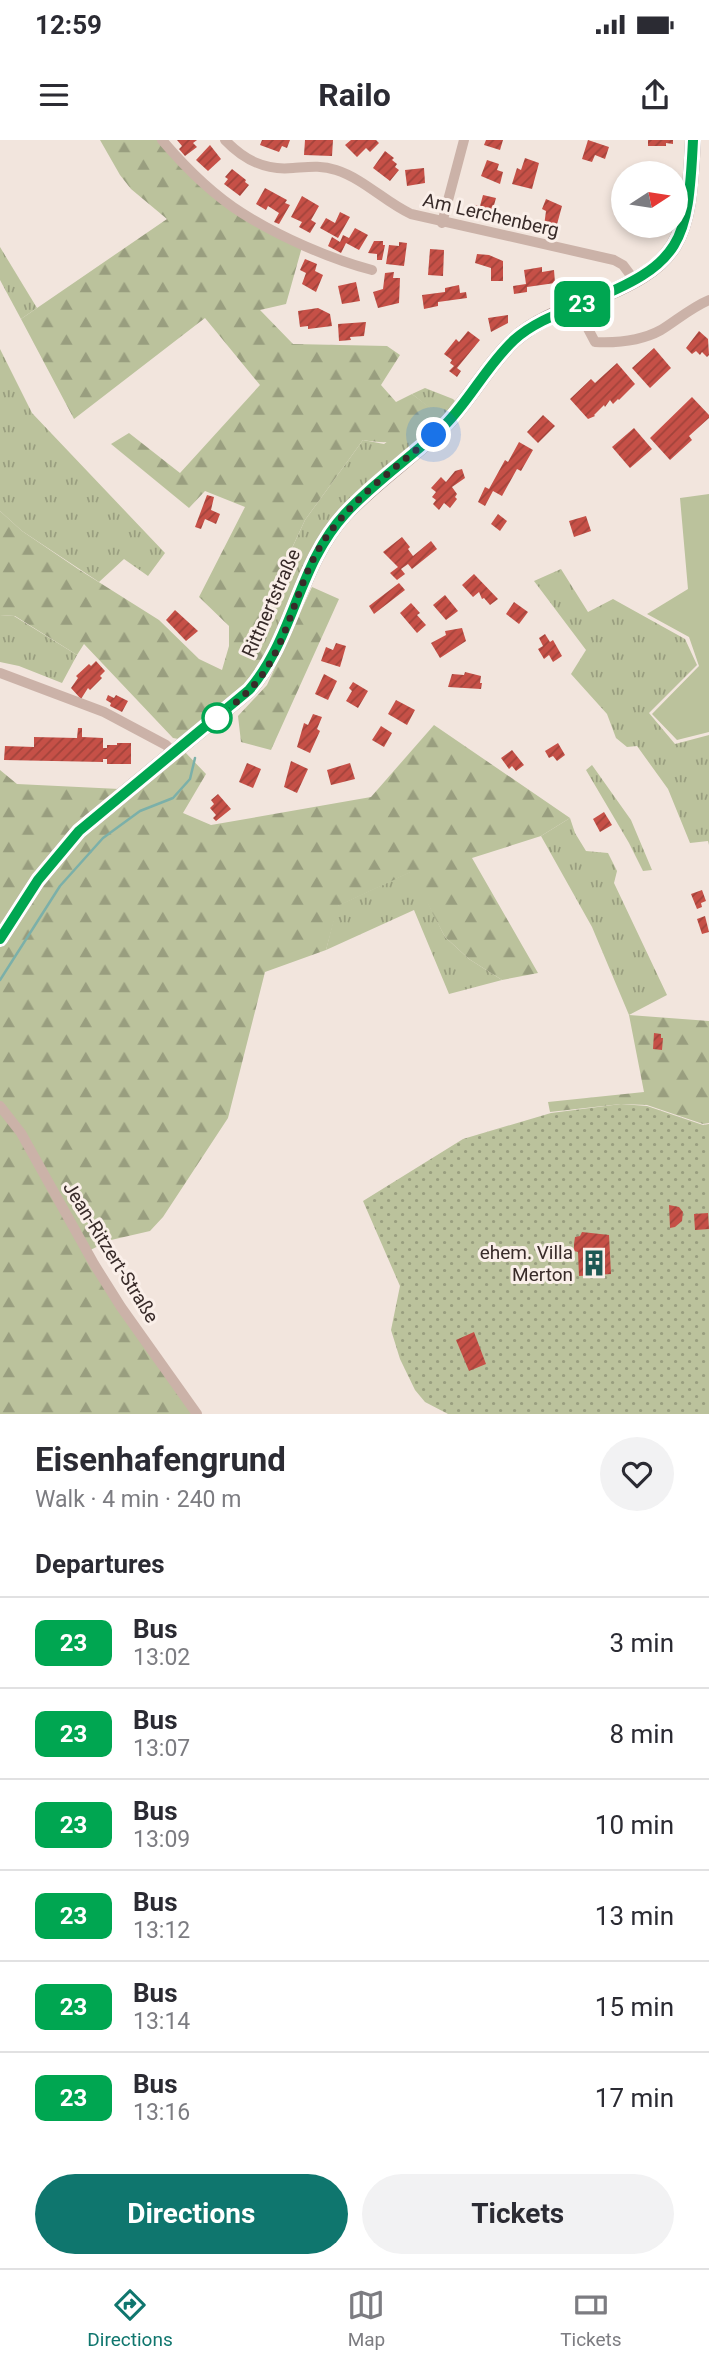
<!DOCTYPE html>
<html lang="en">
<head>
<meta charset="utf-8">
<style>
	body { margin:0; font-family:Roboto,sans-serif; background:#f2f2f3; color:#2b2b33; height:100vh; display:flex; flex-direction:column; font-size:26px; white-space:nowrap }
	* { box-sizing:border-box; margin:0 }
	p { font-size:23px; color:#7c7c81 }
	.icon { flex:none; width:38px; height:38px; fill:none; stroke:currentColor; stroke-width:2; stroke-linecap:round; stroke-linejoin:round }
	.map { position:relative; height:1274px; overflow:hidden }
	.drawer { display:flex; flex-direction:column; background:#fff; flex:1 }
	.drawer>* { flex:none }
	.badge { padding:0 14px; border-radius:10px; font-size:24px; line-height:46px }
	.needle { width:46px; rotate:78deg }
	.buttons { position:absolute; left:611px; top:21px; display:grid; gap:14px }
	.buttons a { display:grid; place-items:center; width:77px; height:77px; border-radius:50%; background:#fff; box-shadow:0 4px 10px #0003; font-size:35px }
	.you { position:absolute; width:35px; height:35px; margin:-18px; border:5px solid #fff; border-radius:50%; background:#1a73e8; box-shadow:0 0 0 10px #1a73e833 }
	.map>.badge { position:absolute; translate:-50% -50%; box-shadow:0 0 0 4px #fff }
	h2 { padding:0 35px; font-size:26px; line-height:63px }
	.round { display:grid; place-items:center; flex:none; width:74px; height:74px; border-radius:37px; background:#f2f2f3 }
	.summary { display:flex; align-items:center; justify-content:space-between; height:119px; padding:0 35px }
	h1 { font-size:33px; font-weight:700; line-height:52px }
	.action { display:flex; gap:14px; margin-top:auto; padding:14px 35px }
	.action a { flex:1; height:80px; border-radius:42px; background:#0f766e; color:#fff; font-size:28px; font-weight:700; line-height:80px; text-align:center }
	.action a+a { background:#f2f2f3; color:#2b2b33 }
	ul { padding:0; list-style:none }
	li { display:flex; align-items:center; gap:21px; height:91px; padding:0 35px; border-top:2px solid #e1e1e2 }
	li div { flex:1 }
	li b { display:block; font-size:26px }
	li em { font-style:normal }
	li .badge { min-width:77px; font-weight:700; text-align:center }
	.status { display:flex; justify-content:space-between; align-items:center; height:49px; padding:0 35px; background:#fff; direction:ltr }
	.status svg { height:19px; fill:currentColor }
	header { display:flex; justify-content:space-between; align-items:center; height:91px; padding:0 35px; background:#fff; font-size:32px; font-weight:700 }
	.menu { display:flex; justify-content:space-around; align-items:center; height:98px; border-top:2px solid #e1e1e2; background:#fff; font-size:19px; color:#7c7c81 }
	.menu a { display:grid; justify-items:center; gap:4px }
	.menu .current { color:#0f766e }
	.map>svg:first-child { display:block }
	.grass { fill:url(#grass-tufts) }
	.forest { fill:url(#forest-firs) }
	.park { fill:url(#park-dots) }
	.garden { fill:#bbc29c }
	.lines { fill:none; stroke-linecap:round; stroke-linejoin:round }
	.stream { stroke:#7bb0a9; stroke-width:2.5 }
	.building { fill:url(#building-hatch) }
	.street { stroke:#cbb2a8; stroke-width:10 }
	.secondary { stroke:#9e817a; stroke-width:16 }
	.line-casing { stroke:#fff; stroke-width:16 }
	.line { stroke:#00a651; stroke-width:10 }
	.walk { stroke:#382b29; stroke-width:7; stroke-dasharray:0 12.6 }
	.stop-dot { fill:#fff; stroke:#00a651; stroke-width:3.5 }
	.labels { text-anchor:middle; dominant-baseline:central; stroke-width:6; stroke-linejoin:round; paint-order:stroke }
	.street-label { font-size:19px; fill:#382b29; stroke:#faefe9 }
	.poi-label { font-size:19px; fill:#382b29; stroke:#faefe9; text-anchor:end }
</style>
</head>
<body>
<div class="status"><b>12:59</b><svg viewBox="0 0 49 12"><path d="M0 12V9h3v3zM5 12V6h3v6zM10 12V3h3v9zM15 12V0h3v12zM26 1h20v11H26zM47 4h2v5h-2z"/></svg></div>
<header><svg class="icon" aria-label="menu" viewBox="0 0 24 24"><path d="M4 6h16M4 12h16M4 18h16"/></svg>Railo<svg class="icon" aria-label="share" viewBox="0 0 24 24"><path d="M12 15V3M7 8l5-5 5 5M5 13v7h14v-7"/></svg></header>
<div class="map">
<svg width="709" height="1274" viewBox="0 0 709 1274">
	<defs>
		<pattern id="grass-tufts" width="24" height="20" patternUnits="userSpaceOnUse" patternTransform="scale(1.75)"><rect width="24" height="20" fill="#bbc29c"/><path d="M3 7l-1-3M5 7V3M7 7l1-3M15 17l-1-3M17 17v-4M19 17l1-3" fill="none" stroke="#999e7f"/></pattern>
		<pattern id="forest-firs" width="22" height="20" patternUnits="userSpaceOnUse" patternTransform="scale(1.75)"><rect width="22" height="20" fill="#bbc29c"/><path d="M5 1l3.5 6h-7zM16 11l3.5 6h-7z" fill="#999e7f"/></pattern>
		<pattern id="park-dots" width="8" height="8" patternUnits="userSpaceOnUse" patternTransform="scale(1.75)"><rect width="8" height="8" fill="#bbc29c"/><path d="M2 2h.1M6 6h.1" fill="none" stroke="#999e7f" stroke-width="1.8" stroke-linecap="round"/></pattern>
		<pattern id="building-hatch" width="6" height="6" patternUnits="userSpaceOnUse" patternTransform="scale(1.75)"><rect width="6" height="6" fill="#c65047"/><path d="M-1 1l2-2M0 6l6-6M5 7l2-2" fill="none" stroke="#a2433b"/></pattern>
	</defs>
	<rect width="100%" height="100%" fill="#f2e5dd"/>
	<g class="grass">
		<path d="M0,107l37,61 -16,11 -21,-39z"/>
		<path d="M0,209l32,64 133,140 -17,23 -24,-17 -25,23 -77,-51 -22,-20z"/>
		<path d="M425,248l28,11 4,4 -6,8 -112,103 -73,142 -15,-19 54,-117 58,-80 21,4 47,-35 -19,-15z"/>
		<path d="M561,429l27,43 25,-13 72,40 12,26 -48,48 26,31 34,-9v110l-1,-4 -18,2 -22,-54 -31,-43 -10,1 -11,-9 -9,-24 -36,-40 15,-24 -52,-69z"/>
		<path d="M0,475l14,1 63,39 -15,28 -43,-17 -19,-4z"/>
		<path d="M592,625l39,55 21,50 -9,1 -14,-28 -43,-73z"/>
		<path d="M570,678l5,15 11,18 22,2 9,18 -3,12 53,112 -38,20 -37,-88 -51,-91z"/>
		<path d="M412,731l33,66 24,22 33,21 -53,14 -35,-84 -88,40 11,-44z"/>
	</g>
	<g class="forest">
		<path d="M100,0h58l49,50 95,57 -16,57 -26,6 33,34 94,2 13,9 -19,30 15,17 16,-8 20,15c-27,28 -28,38 -69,31l-58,80 -54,116 15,20 -16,27 -66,57 -11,-2 -89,-94 -7,11 -62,-39 -15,-1v-104l22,20 56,38 81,51 40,39 23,11 7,-24v-20l-30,-29 46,-90 -40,-16 -16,17 -78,-64 18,-11 51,40 80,-88 -55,-67 -131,101 -53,-100 146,-100 -36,-30 -11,-14z"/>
		<path d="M312,447l27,12 -68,151 -30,-8 -3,-26 29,-31z"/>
		<path d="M434,585l136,93 -29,18 -69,22 66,115 -36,7 -33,-21 -24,-22 -34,-65 -73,34 -12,44 -61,22 -37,146 -65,99 -13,14 -39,9 -27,13 108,161h-192v-644l17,14 123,6 44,-39 22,23 -23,39 28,12 160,-28z"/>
		<path d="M629,875l80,6v102l-6,1 -56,-19 -26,-1 -71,8 -2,-10 96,-10z"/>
	</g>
	<path class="park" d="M621,964l26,2 56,19 6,-1v290h-261l-23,-12 -10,-12 -15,-31 -9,-29 9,-44 -37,-85 100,-62 88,-26z"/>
	<path class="garden" d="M709,354v238l-32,8 -25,-26 47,-48 -10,-29 -42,-23 41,-25 -8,-91z"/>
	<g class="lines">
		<path class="stream" d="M0,840l60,-94 43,-48 37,-27 33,-13 17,-19 5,-21"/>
	</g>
	<g class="building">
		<path d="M177,0h20l-4,3 4,4 -12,9 -6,-7 3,-3z"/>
		<path d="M262,0h28l-3,8 -5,-2 -3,6 -19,-7z"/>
		<path d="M305,0h28l-1,16 -28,-1z"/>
		<path d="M351,0h25l3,3 -9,9 -4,-4 -9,9 -12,-12z"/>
		<path d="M486,0h17l-3,10 -16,-5z"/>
		<path d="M588,0l21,7 -4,12 -10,-4 -3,7 -10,-3z"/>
		<path d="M648,0h25v4l-7,-1v3h-18z"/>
		<path d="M210,5l11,14 -13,12 -12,-11z"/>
		<path d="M385,11l9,7 -2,2 5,4 -2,3 4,3 -9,11 -17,-13z"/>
		<path d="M525,18l14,5 -7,26 -20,-5 5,-16 4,2z"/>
		<path d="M487,20l12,4 -2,6 6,2 -3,12 -19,-8z"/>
		<path d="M424,28l1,15 -18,3 -2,-16z"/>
		<path d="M232,29l14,11 -1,2 4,3 -9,11 -16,-12 4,-5 -3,-2z"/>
		<path d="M265,48l22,12 -2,3 5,2 -11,19 -5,-2 5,-9 -11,-7 -2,4 -10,-6z"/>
		<path d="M483,55l13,3 -5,18 -5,-1 -1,5 -17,-5 3,-11 9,2z"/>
		<path d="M302,56l17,10 -8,14 5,3 -6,10 -11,-6 3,-5 -11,-5z"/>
		<path d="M546,59l16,7 -6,22 -12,-2 2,-15 -4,-2z"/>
		<path d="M340,72l10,5 -12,21 -18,-10 6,-10 9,5z"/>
		<path d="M355,88l13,7 -9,15 -13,-7 -5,10 -13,-7 4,-9 8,5 3,-7 6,3z"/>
		<path d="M374,101h9v4h2l-3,15h-5v-6l-9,-1z"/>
		<path d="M399,102l8,1 -3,23 -18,-2 3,-19 10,1z"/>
		<path d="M430,109l14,1 -1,26 -15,-1z"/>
		<path d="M477,114l12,1 14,6v20h-12v-13l-16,-5z"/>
		<path d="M305,119l12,5 -2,7 8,4 -7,17 -14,-8 4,-11 -6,-3z"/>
		<path d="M542,127v5l12,-2 1,13 -28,4v5l-13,2 -1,-8 13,-2 -2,-14z"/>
		<path d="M394,132l-1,6h7l-1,25 -21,5 -5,-16 10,-3 2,-16z"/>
		<path d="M356,142l4,19 -18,3 -4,-18z"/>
		<path d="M459,145l1,8 6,-1 1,6 -29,4v4l-14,3 -2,-14 23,-3v-4z"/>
		<path d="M318,168l12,6 2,12 -24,3v-3l-8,1 -2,-16z"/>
		<path d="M508,175v8l-17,9 -3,-14z"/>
		<path d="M366,182l-2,14 -14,1 1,3 -12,1 -1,-17z"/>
		<path d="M468,191l12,9 -23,28 4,3 -4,6 -8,-6 5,-5 -4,-3 2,-3 -8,-6 12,-15 3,3z"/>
		<path d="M699,191l9,8 1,16 -2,2 -5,-5 -2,3 -4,-4 -4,3 -6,-6z"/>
		<path d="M654,208l17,20 -21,20 -18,-20z"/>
		<path d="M617,223l18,21 -16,16 -1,-1 -5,5 -3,-4 -5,7 -1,-2 -10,10 1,1 -7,3 -18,-20 21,-20 4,4z"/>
		<path d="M692,257l17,18v3l-20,18 3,4 -22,20 -20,-22z"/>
		<path d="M543,275l12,11 -17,17 -11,-11z"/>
		<path d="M634,288l18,21 -22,19 -18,-21z"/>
		<path d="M519,302l14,8 -12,21 -4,-2 -15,27 -9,-5 -8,15 -7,-4 7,-15 4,2 16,-29 3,2z"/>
		<path d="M462,329l3,9 -13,9 5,7 -2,3 2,2 -7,9 -6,-5 -5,7 -6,-6 3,-4 -4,-3 4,-5 -5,-4 10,-11 5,5 9,-11z"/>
		<path d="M207,355l7,2 -3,13 9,4 -4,10 -11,-5 -4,10 -6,-2z"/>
		<path d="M498,374l9,7 -7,10 -9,-7z"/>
		<path d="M586,376l5,15 -17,6 -5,-16z"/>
		<path d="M402,397l8,10 -2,2 5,7 18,-15 6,8 -25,20 -4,-5 -7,5 4,5 -8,6 -7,-7 8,-6 -15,-15z"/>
		<path d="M474,434l24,25 -8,6 -6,-7 -2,1 -3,-7 -6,5 -11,-12z"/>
		<path d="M399,443l6,7 -31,24 -5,-8z"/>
		<path d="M445,455l13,16 -12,9 -13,-15z"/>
		<path d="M514,462l14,10 -9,12 -13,-10z"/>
		<path d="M411,463l9,10 -3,2 9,10 -9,8 -17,-20z"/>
		<path d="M175,470l23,21 -12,10 -20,-21z"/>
		<path d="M462,488l4,13 -26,17 -9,-15 15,-8 -1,-4z"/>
		<path d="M545,494l5,8 3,-2 9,16 -9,6 -4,-7 -5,4 -6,-10 5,-3 -4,-8z"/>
		<path d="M336,503l10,3 -6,21 -19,-6 5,-14 7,3z"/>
		<path d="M96,521l9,10 -5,5 2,2 -12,12 -2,-2 -7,11 -10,-11 7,-10 -2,-2 13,-12 2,2z"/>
		<path d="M465,532l16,4 -1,7h2l-1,6 -33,-2 4,-13 12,1z"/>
		<path d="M324,534l13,7 -9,19 -13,-6z"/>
		<path d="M353,542l15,9 -10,17 -12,-7 6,-10 -3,-3z"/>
		<path d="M108,555l6,3 2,-3 12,6 -6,11 -12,-6 1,-3 -5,-3z"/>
		<path d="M396,560l19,10 -8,15 -19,-11z"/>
		<path d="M313,574l9,3 -5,12 3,2 -10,22 -13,-6 7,-24 4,2z"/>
		<path d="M381,586l11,7 -8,14 -12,-7z"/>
		<path d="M78,588h4v9l21,1v10h4v-3h10v-2h14v21h-24v-5h-4v3l-99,-2 1,-14 29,1v-10l43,1z"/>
		<path d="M558,603l7,12 -8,6 -4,-5 -4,2 -4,-7z"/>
		<path d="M512,610l12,15 -8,6 -4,-5 -3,3 -8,-11z"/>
		<path d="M291,621l17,8 -11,24 -13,-6z"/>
		<path d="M247,623l14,6 -8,19 -14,-6z"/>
		<path d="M350,623l5,16 -24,6 -4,-15z"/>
		<path d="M218,654l13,15 -15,12 -3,-3 3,-3 -6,-7 4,-4 -3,-4z"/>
		<path d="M604,672l8,13 -12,7 -7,-13z"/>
		<path d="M702,750l4,11 -5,2 1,4 -5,2 -6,-15z"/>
		<path d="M705,776l4,16 -7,2 -5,-15z"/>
		<path d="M654,893l7,1v4h2l-1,12 -9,-1z"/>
		<path d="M669,1065l10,2 4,5 -1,9 -7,6 -5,1z"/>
		<path d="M708,1073l1,16 -14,1 -1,-16z"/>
		<path d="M582,1092l27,3 2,39 -32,2 -1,-24 -4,-1v-7l1,-7 5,-1z"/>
		<path d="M474,1192l12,32 -17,7 -13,-31z"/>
	</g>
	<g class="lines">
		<g class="street">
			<path d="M162,0c23,27 50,54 80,73 38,24 88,46 130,57"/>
			<path d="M225,0c19,20 40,31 68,28 15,-1 28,-3 43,2 28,9 49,32 75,44l203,46 9,5 12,16"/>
			<path d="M442,83l22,-83"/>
			<path d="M576,166l19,36c22,1 46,-1 66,-12 16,-10 31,-23 48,-30"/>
			<path d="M0,533l104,39 62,33 7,7"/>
			<path d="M0,966l21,27 73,131 27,43 76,107"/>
		</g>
		<path class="secondary" d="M0,799l38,-59 41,-49 170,-141c45,-52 49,-125 96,-176 30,-32 67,-57 99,-88 26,-26 43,-61 70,-86 20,-18 46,-28 70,-37 99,-38 104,-61 109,-163"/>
	</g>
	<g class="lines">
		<g class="line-casing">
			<path id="line" d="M0,799l38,-59 41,-49 170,-141c45,-52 49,-125 96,-176 30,-33 67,-57 99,-88 26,-26 43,-61 70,-86 20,-18 46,-27 70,-37 99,-39 104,-60 109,-163"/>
		</g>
		<use href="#line" class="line"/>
		<path class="walk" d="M217,578c15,-12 31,-25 43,-40 30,-40 36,-94 63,-136 28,-43 73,-74 111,-107"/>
	</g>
	<defs>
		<g id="building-bare" transform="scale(2.1)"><path d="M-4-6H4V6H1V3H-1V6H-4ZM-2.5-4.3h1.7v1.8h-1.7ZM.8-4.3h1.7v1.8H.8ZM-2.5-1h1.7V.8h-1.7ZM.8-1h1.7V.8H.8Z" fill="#1e5953" stroke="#faefe9" stroke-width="2.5" paint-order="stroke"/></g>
	</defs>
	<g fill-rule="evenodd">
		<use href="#building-bare" x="594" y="1123"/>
	</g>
	<circle class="stop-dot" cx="217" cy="578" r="14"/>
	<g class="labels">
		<g class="street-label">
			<text transform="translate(491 75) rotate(13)">Am Lerchenberg</text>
			<text transform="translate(271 463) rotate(-66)">Rittnertstraße</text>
			<text transform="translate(111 1112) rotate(58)">Jean-Ritzert-Straße</text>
		</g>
		<g class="poi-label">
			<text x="573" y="1112">ehem. Villa<tspan x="573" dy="22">Merton</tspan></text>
		</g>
	</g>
</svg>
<div class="buttons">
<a><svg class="needle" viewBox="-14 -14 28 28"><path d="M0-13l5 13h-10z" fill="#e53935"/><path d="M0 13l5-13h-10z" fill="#7c7c81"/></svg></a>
</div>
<div class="you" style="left:434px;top:295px"></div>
<b class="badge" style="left:582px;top:164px;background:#00a651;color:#fff">23</b>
</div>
<section class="drawer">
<div class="summary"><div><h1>Eisenhafengrund</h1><p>Walk · 4 min · 240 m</p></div><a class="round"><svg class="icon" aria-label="heart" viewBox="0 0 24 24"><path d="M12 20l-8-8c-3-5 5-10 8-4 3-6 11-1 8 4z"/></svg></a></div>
<h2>Departures</h2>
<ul>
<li><span class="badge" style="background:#00a651;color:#fff">23</span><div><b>Bus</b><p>13:02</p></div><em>3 min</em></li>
<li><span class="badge" style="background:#00a651;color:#fff">23</span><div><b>Bus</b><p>13:07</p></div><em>8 min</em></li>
<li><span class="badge" style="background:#00a651;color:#fff">23</span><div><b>Bus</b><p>13:09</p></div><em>10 min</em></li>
<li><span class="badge" style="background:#00a651;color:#fff">23</span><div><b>Bus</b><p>13:12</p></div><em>13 min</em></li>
<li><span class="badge" style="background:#00a651;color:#fff">23</span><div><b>Bus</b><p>13:14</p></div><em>15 min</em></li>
<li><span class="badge" style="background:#00a651;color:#fff">23</span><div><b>Bus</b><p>13:16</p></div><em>17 min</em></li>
</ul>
<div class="action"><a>Directions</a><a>Tickets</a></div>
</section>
<nav class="menu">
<a class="current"><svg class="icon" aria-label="directions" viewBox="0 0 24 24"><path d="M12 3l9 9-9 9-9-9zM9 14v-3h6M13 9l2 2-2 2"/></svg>Directions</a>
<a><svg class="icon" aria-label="map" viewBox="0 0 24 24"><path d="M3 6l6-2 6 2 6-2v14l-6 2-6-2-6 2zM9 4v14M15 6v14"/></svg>Map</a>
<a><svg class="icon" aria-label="tickets" viewBox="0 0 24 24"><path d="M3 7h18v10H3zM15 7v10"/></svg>Tickets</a>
</nav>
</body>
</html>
